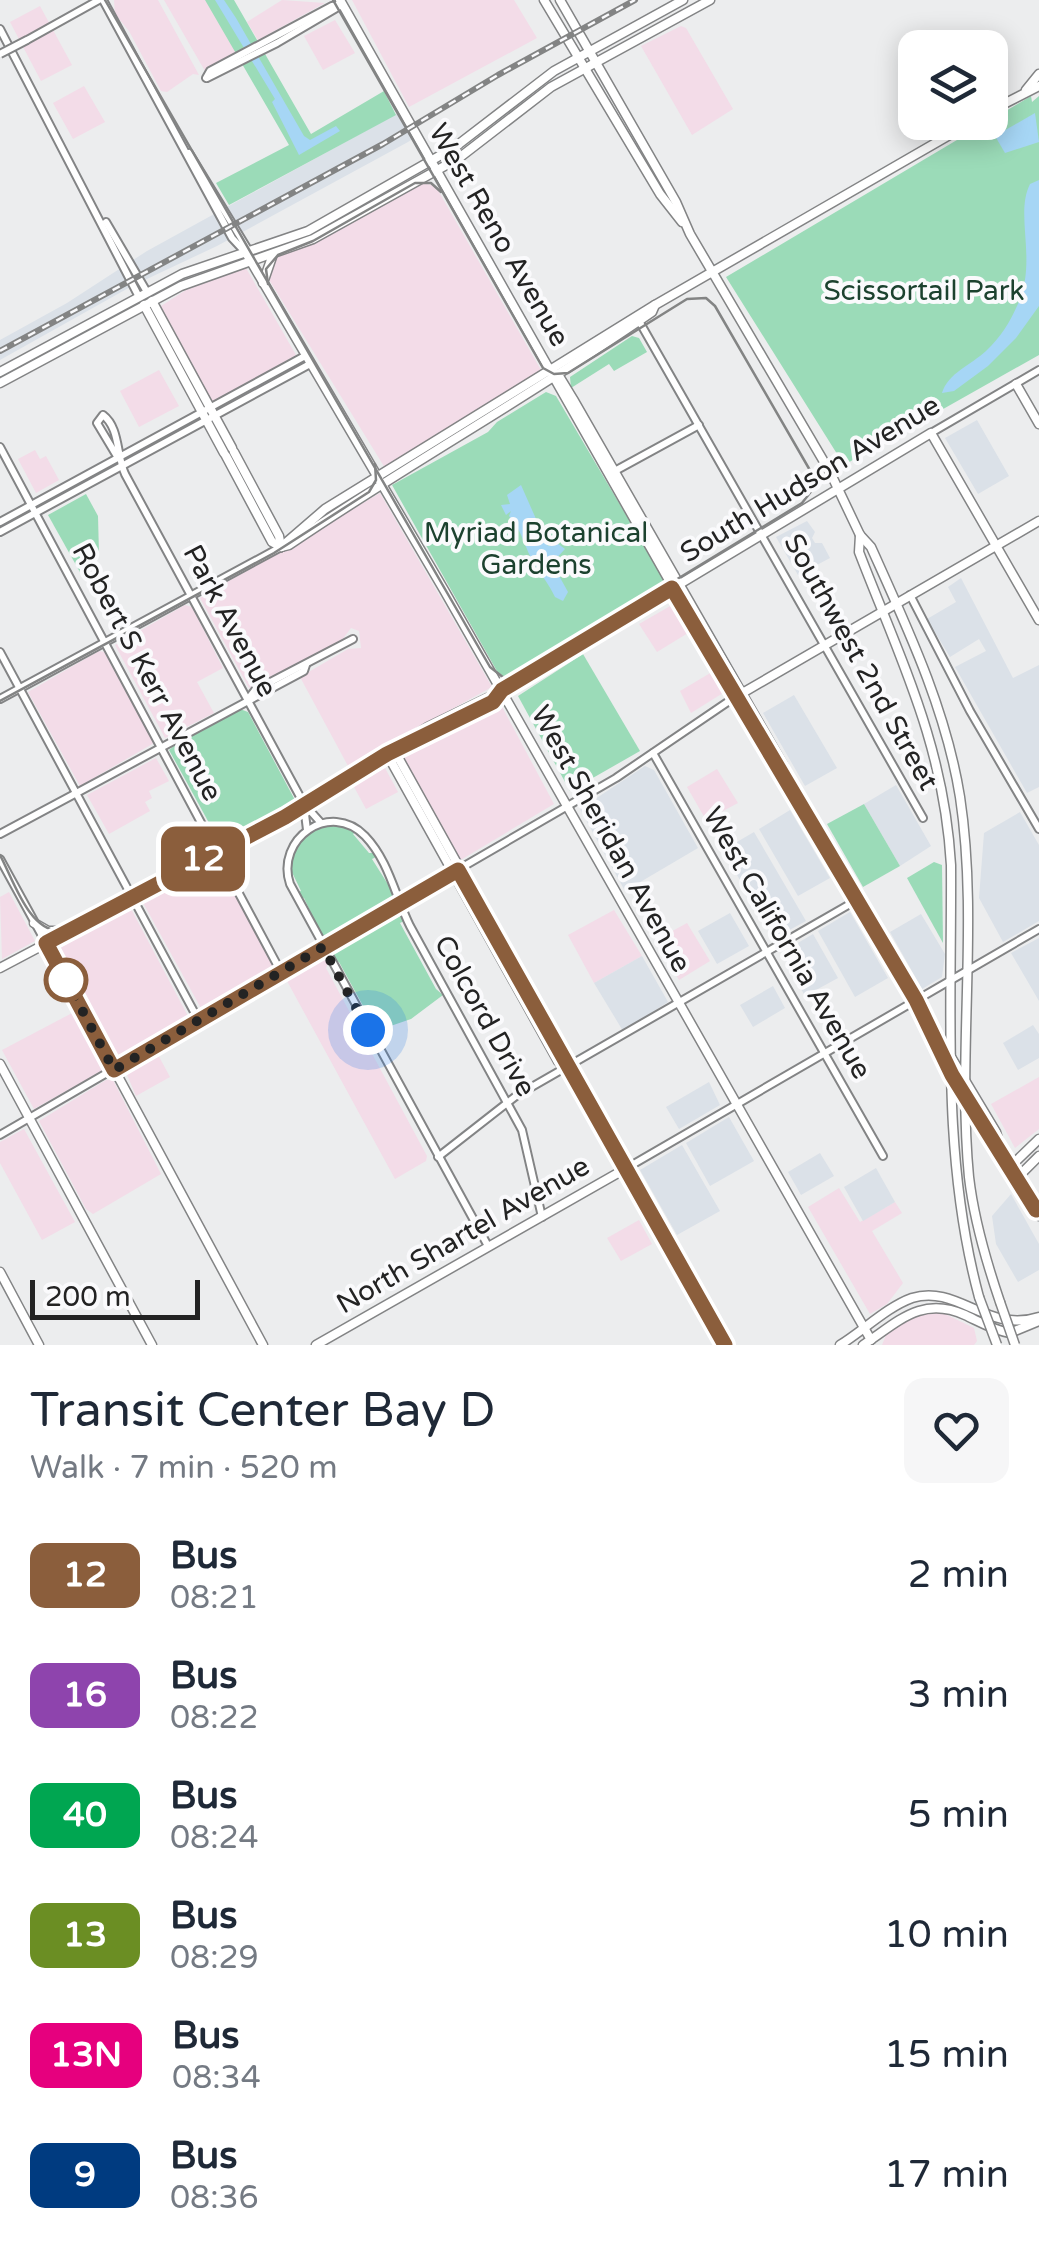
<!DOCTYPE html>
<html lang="en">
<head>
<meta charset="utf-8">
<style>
	body { margin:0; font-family:"Varela Round",sans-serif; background:#f6f6f7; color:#1f2937; height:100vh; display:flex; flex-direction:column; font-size:38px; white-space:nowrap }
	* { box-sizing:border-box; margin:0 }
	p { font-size:32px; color:#747a83 }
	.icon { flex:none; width:55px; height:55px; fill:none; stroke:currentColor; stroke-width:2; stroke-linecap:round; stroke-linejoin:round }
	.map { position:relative; height:1345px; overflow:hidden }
	.side { display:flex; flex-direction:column; background:#fff; flex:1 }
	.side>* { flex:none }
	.badge { padding:0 20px; border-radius:15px; font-size:35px; line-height:65px }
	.buttons { position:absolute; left:898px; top:30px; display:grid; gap:20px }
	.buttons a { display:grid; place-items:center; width:110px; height:110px; border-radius:20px; background:#fff; box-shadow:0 5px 25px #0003; font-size:50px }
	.scale { position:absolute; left:30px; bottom:25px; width:170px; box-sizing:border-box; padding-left:10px; border:5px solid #232323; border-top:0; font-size:28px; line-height:35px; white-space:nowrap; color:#232323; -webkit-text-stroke:8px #fafafc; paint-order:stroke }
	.you { position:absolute; width:50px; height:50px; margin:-25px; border:8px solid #fff; border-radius:50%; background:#1a73e8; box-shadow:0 0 0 15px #1a73e833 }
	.map>.badge { position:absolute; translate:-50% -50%; box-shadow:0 0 0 5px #fff }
	.round { display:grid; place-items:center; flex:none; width:105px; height:105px; border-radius:20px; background:#f6f6f7 }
	.overview { display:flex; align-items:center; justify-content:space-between; height:170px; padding:0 30px }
	h1 { font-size:48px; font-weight:600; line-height:75px }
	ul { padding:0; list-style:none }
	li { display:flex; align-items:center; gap:30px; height:120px; padding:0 30px }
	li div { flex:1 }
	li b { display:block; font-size:38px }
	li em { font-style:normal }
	li .badge { min-width:110px; font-weight:700; text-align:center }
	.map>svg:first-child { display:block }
	.commercial { fill:#f3dce8 }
	.built { fill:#dbe1e8 }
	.green { fill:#9bdbb8 }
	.water { fill:#a6d6f5 }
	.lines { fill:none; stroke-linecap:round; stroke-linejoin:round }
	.minor-casing { stroke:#838485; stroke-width:10 }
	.major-casing { stroke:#838485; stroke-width:11 }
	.minor { stroke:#fff; stroke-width:6 }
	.major { stroke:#fff; stroke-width:8 }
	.tram { stroke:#838484; stroke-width:2.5 }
	.rail-casing { stroke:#838484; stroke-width:6 }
	.rail { stroke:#fafafc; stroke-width:2.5; stroke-dasharray:8; stroke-linecap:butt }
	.minor-bridge-casing { stroke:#838485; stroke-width:10; stroke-linecap:butt }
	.major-bridge-casing { stroke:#838485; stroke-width:11; stroke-linecap:butt }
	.minor-bridge { stroke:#fff; stroke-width:6 }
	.major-bridge { stroke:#fff; stroke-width:8 }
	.line-casing { stroke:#fff; stroke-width:22 }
	.line { stroke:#8b5e3c; stroke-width:15 }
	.walk { stroke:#232323; stroke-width:10; stroke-dasharray:0 18 }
	.stop-dot { fill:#fff; stroke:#8b5e3c; stroke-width:5 }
	.labels { text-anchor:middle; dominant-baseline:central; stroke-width:8; stroke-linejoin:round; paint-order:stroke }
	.street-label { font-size:28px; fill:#232323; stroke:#fafafc }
	.park-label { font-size:28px; fill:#1c422f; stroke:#fafafc }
</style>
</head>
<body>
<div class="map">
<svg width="1039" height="1345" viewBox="0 0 1039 1345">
	<rect width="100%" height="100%" fill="#ecedee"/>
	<g class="commercial">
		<path d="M114,0h44l41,75 -6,-1 -26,18 -6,-1 -32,-60 -14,-17z"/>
		<path d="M164,0h44l31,53 -34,18z"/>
		<path d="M282,0l43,3 -67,37 -11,-18z"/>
		<path d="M352,0h162l23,38 -128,69z"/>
		<path d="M40,6l32,59 -31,16 -31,-59z"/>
		<path d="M335,20l20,33 -32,17 -19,-34z"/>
		<path d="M681,26l5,2 47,81 -41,26 -51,-89z"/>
		<path d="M84,86l21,36 -32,17 -20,-36z"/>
		<path d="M419,183l14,2 6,7 102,178 -156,98 -117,-190 2,-16 6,-5 36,-14z"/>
		<path d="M246,268l50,87 -81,47 -5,-1 -49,-95 25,-16z"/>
		<path d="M159,370l20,36 -40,21 -19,-36z"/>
		<path d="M35,450l5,9 6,-3 13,24 -23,13 -18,-34z"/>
		<path d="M380,493l112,194 -144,79 -48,-89 48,-28 13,-1 -2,-17 -8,-3 -9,12 -93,48 -49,-90z"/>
		<path d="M185,605l7,2 31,61 -26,14 17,31 -49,25 -50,-93z"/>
		<path d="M672,605l16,28 -31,19 -18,-28z"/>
		<path d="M99,651l5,1 50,91 -74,43 -52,-94z"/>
		<path d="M712,672l11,21 -32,20 -11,-22z"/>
		<path d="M500,703l54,101 -95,57 -58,-106z"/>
		<path d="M156,758l13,23 -20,10 3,7 -7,4 5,9 -41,23 -22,-39z"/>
		<path d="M385,768l13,24 -32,17 -13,-24z"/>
		<path d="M717,769l21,34 -32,17 -19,-33z"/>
		<path d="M210,860l8,3 56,103 -31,25 -40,21 -62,-113z"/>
		<path d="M9,892l26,49 -33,18 -2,-62z"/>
		<path d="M126,906l4,1 59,111 -31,22 -37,17 -7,-2 -58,-109z"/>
		<path d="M614,910l28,46 -48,27 -26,-48z"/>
		<path d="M687,923l23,38 -31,19 -23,-40z"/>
		<path d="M320,956l8,7 -2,5 101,188 -1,5 -31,18 -108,-198 1,-6z"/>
		<path d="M74,1012l31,57 -71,40 -32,-59z"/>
		<path d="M156,1051l14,26 -34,19 -11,-26z"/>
		<path d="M1039,1077v52l-24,19 -24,-44z"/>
		<path d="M106,1080h7l48,94 -68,40 -7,-5 -47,-88z"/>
		<path d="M24,1129l51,93 -33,18 -42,-77v-21z"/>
		<path d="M839,1188l21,34 35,-20 7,11 -30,18 31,52 -16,21 -17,10 -62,-107z"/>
		<path d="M639,1220l13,24 -31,17 -14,-23z"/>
		<path d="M926,1312h15l33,16 3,13 -3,4h-92l4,-10 26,-19z"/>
	</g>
	<g class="built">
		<path d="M400,112l14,26 -6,4 -191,104 -85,40 -132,74v-20l67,-37 80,-52z"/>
		<path d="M977,420l32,56 -31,18 -33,-56z"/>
		<path d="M807,521l8,11 -3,6 3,5h7l8,15 -32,17 -22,-38z"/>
		<path d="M961,578l52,100 26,-13v122l-12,6 -72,-126 31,-16 -7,-12 -29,18 -23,-38 29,-17 -8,-15z"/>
		<path d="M794,695l43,73 -32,18 -42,-73z"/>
		<path d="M645,766l9,4 44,78 -73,43 -45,-82z"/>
		<path d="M896,785l35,61 -31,20 -36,-62z"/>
		<path d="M790,810l40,68 -32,18 -39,-67z"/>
		<path d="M1020,812l19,33v76l-36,21 -24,-44 5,-65z"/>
		<path d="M754,832l52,89 -33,18 -50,-89z"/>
		<path d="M850,912l38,66 -33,19 -37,-66z"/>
		<path d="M730,913l19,33 -32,18 -19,-33z"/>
		<path d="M921,914l24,40 -3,23 -20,12 -32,-57z"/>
		<path d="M813,934l25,44 -33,18 -24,-43z"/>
		<path d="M1039,938v63l-28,-48z"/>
		<path d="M642,956l26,46 -45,29 -29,-48z"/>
		<path d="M773,986l12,22 -32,19 -13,-22z"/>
		<path d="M1033,1025l6,9v24l-21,12 -15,-27z"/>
		<path d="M709,1082l11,23 -41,24 -13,-22z"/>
		<path d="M729,1117l25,44 -44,25 -24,-43z"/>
		<path d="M682,1145l38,66 -43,24 -37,-65z"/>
		<path d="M820,1153l14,23 -33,19 -13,-23z"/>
		<path d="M876,1168l19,34 -32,19 -19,-34z"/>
		<path d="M1011,1194l28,50v26l-21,12 -22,-38 -4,-28z"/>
	</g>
	<g class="green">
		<path d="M205,0h29l77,134 73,-43 12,24 -167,90 -13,-22 73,-38z"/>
		<path d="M1031,96l1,6 7,-6v259l-195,110 -118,-188z"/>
		<path d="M632,336l7,2 8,14 -33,19 -5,-7 -38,24 -1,-11z"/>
		<path d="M546,392l10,4 109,185 -147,93 -12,4 -8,-5 -106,-188 96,-53 9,-10z"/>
		<path d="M86,494l12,22 1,38 -18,20 -33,-59z"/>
		<path d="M583,654l57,97 -70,40 -52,-95z"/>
		<path d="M240,709l8,3 48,90 -76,41 -51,-93 16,-13z"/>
		<path d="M864,804l36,62 -37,21 -36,-63z"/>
		<path d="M335,824l21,8 -3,2 16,19h5l2,4 -4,2 24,38 -73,42 -19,-41 -6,-1 -1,-5 4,-1 -12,-25c8,-26 19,-38 46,-42z"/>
		<path d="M934,862l8,3 1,78 -36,-65z"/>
		<path d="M398,912l6,9 -4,2 36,66 7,6 -32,24 -38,13 -3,-5 4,-1 -35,-64 -5,-1 -4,-8z"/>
	</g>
	<g class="water">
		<path d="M215,0h9l12,18 68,118 6,4 26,-14 4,5 -41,24 -27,-53 3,-3z"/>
		<path d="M1035,113l4,29 -34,11 -10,-17z"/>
		<path d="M1039,180v126l-23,32 -28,28 -34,25 -12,2c6,-20 29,-28 44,-42 16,-15 26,-32 34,-52 16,-42 -5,-85 10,-115z"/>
		<path d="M521,485l27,61 9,-3 8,6 -13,14 16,29 -5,9 -8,-4c-7,-14 -11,-18 -20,-32 -10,-15 -13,-36 -26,-49l2,-5 -5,4 -5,-10 9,-1 -3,-9z"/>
	</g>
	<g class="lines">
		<g class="minor-casing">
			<g id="minor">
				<path d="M103,0l129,238 14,15 1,-5 -58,-95"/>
				<path d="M0,29l139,268"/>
				<path d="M27,40l72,-40"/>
				<path d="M206,78l4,-7 122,-65 10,-2"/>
				<path d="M207,78l70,-35 63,-37"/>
				<path d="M106,222l41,70"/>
				<path d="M639,321l284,497"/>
				<path d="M931,433l108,-63"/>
				<path d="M0,447l281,525"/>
				<path d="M118,458l-21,-35 6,-8c17,13 13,39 22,59l179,330 17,19"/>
				<path d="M613,472l86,-47"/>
				<path d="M0,522l305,-166"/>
				<path d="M0,532l310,-168"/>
				<path d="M910,595l60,116 69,118"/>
				<path d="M0,652l199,369"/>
				<path d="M0,699l281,-152"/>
				<path d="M248,699l7,-9 98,-51"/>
				<path d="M653,753l230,403"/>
				<path d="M304,806l3,24"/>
				<path d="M0,834l304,-163 2,-6"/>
				<path d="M0,859l46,84"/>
				<path d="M0,1135l616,-357 119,-81"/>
				<path d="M438,1157l78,-61 341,-196"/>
				<path d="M625,1169l414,-240"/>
				<path d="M488,1246l-198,-362c-15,-45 40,-84 75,-48 24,25 30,60 45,90l112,204 20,87"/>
			</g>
		</g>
		<g class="major-casing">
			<g id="major">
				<path d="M340,0l436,769 9,7"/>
				<path d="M544,0l116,194 22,28"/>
				<path d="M560,0l116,202 14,32 140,238 30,63 11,12c36,80 75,162 89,250 19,125 -3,254 9,380 5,43 17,84 31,125"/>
				<path d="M1026,90l13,-16"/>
				<path d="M990,111l49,-25"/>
				<path d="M246,253l198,337 427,750"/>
				<path d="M263,283l10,-29"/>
				<path d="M152,301l80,147"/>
				<path d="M144,305l80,148"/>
				<path d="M550,371l9,5 14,23 210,366c6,34 44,83 62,114 50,88 95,177 147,263l9,7"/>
				<path d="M0,372l182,-98 126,-43 147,-84 99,-76 129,-71"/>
				<path d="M0,383l181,-97 132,-47 146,-81 92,-71 159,-87"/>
				<path d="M1016,384l23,40"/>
				<path d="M234,452l45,84 2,11"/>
				<path d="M226,456l46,86 9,5"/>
				<path d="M860,535l-1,17c42,109 85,193 92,313 1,144 -10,292 28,432"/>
				<path d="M281,547l8,-2c119,-81 245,-151 363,-233l3,-7 317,-183"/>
				<path d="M281,547l44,-38 330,-204"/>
				<path d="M739,695l300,-174"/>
				<path d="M416,739l77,-38 9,-10"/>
				<path d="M394,750l173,311 -1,7"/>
				<path d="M387,754l171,307 11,11 156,273"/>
				<path d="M34,923l14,8h15"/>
				<path d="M46,943l217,402"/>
				<path d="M0,968l285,-151 143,-90 74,-36 429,-258 108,187"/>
				<path d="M924,1012l72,120 5,17 38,67"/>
				<path d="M0,1064l152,281"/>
				<path d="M1011,1166l28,-27"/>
				<path d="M1017,1178l22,-22"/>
				<path d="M0,1272l39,73"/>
				<path d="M316,1345l309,-176"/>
				<path d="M840,1345c23,-14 47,-38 72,-47 46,-14 75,36 127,19"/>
				<path d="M863,1345c34,-22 58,-50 102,-30 15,7 28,15 45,18l29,-12"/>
			</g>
		</g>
		<use href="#minor" class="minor"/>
		<use href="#major" class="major"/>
		<g class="tram">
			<path d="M105,0l385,667 14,11 16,-3"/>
			<path d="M268,284l-2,-15 12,-14 35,-14 102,-58h16l10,9"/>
			<path d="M0,701l274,-148 95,-61 7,-12 -1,-16"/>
			<path d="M0,855c13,24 30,80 62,75l213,-111 71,-49 154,-83 302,-184 11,-14 -2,-17 -96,-166 -9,-8 -19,1 -119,74 -14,1 -11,-6 -210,-368"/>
		</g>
		<g class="rail-casing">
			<path id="rail" d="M0,351l383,-207 115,-69 137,-75"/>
		</g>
		<use href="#rail" class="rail"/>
		<g class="minor-bridge-casing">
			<path id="minor-bridge" d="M0,54l27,-14"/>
		</g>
		<g class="major-bridge-casing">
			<g id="major-bridge">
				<path d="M979,1297l18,48"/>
				<path d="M1000,1302l15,43"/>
			</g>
		</g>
		<use href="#minor-bridge" class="minor-bridge"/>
		<use href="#major-bridge" class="major-bridge"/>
	</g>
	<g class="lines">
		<g class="line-casing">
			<path id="line" d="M725,1345l-267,-475 -344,200 -68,-127 239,-126 102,-63 106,-52 9,-12 170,-102 244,412 36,75 84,135"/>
		</g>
		<use href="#line" class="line"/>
		<path class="walk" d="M66,980l48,90 209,-123 45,83"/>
	</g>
	<circle class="stop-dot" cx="66" cy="980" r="20"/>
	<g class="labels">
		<g class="street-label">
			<text transform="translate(499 235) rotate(60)">West Reno Avenue</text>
			<text transform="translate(810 479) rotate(-31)">South Hudson Avenue</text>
			<text transform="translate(230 621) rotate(62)">Park Avenue</text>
			<text transform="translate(861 662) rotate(61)">Southwest 2nd Street</text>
			<text transform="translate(147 672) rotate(62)">Robert S Kerr Avenue</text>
			<text transform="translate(611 839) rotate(61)">West Sheridan Avenue</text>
			<text transform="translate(787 943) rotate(60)">West California Avenue</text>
			<text transform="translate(485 1016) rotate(61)">Colcord Drive</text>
			<text transform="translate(463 1235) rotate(-30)">North Shartel Avenue</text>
		</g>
		<g class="park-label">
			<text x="924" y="291">Scissortail Park</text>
			<text x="536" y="533">Myriad Botanical<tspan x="536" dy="32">Gardens</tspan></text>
		</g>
	</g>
</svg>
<div class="buttons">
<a><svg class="icon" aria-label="layers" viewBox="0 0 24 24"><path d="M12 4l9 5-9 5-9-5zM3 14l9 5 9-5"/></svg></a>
</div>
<div class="scale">200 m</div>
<div class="you" style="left:368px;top:1030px"></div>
<b class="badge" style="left:203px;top:859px;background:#8b5e3c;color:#fff">12</b>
</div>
<section class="side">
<div class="overview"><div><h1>Transit Center Bay D</h1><p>Walk · 7 min · 520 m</p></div><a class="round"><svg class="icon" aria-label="heart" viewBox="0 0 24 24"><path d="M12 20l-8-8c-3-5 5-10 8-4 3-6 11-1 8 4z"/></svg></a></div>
<ul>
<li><span class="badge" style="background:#8b5e3c;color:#fff">12</span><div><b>Bus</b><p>08:21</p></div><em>2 min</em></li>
<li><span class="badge" style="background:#8e44ad;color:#fff">16</span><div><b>Bus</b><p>08:22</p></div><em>3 min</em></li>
<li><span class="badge" style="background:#00a651;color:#fff">40</span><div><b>Bus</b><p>08:24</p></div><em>5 min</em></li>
<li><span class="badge" style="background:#6b8e23;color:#fff">13</span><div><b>Bus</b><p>08:29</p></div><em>10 min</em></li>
<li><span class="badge" style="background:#e6007e;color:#fff">13N</span><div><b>Bus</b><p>08:34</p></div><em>15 min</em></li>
<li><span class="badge" style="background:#003b80;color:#fff">9</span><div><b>Bus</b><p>08:36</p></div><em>17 min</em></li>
</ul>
</section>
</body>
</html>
